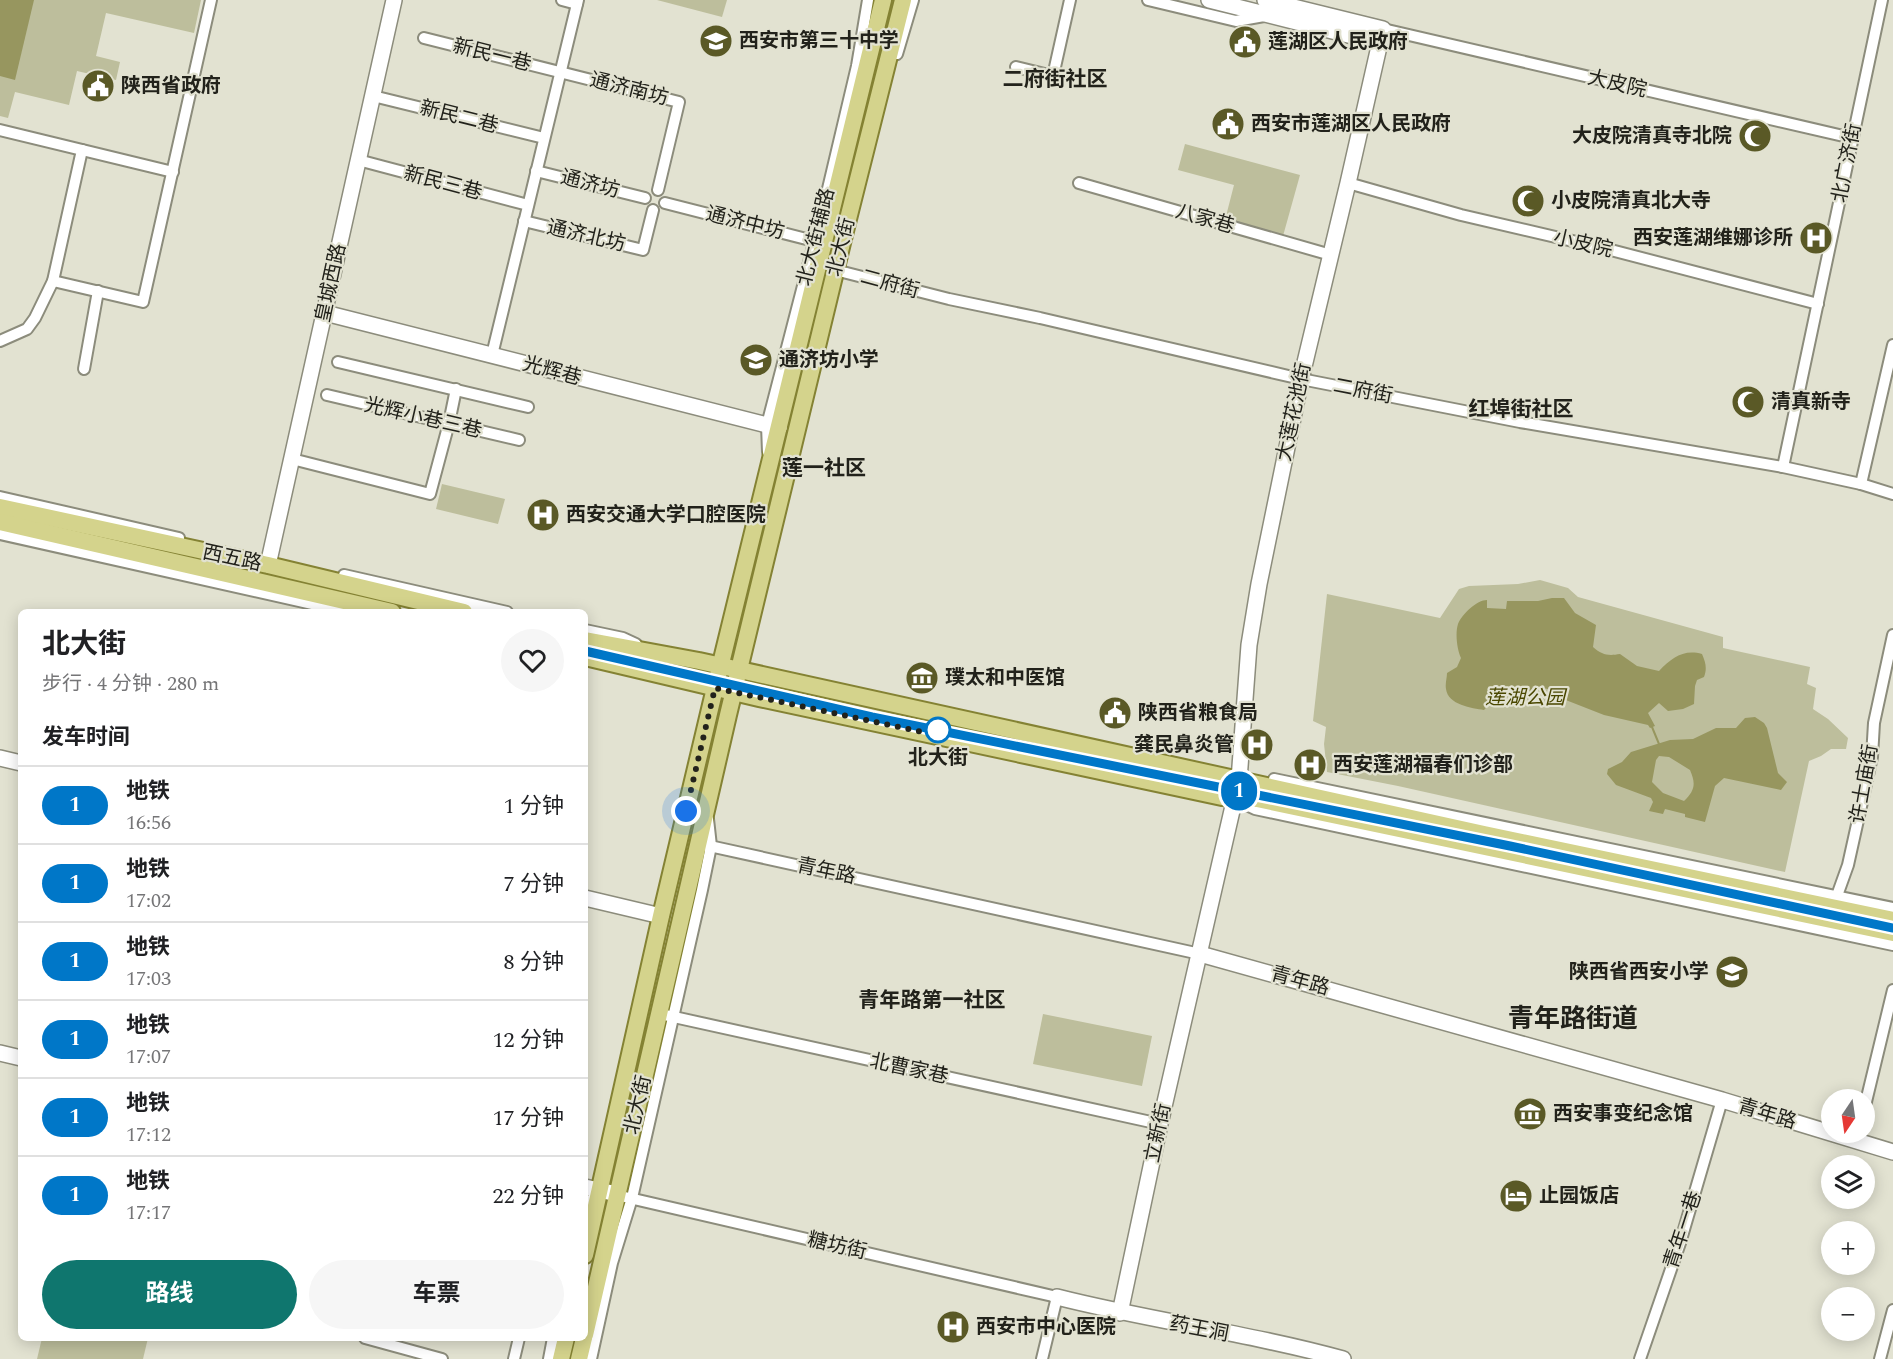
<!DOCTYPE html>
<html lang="zh">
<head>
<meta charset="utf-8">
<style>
	body { margin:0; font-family:Spectral,"Noto Sans SC",serif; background:#f6f6f6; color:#202124; height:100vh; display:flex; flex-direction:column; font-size:22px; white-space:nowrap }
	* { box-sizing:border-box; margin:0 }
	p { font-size:20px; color:#757577 }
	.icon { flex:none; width:33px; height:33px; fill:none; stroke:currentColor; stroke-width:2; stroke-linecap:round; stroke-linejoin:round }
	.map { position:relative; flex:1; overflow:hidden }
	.sheet { position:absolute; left:18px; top:609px; width:570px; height:732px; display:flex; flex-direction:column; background:#fff; border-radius:9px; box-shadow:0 3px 15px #0003 }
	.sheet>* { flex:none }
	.badge { padding:0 12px; border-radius:20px; font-size:21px; line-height:39px }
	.needle { width:39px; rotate:193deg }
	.buttons { position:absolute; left:1821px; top:1089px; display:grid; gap:12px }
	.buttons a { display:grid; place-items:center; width:54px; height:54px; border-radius:50%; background:#fff; box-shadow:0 3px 15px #0003; font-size:30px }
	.you { position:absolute; width:30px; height:30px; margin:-15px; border:4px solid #fff; border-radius:50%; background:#1a73e8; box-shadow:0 0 0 9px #1a73e833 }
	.map>.badge { position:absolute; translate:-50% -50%; box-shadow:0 0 0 3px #fff }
	h2 { padding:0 24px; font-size:22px; line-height:54px }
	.round { display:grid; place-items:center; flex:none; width:63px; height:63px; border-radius:32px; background:#f6f6f6 }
	.summary { display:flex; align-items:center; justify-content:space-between; height:102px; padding:0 24px }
	h1 { font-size:28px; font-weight:700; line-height:45px }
	.primary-button { display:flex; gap:12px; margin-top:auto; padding:12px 24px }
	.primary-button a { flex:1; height:69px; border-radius:36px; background:#0f766e; color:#fff; font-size:24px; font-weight:700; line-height:69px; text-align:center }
	.primary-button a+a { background:#f6f6f6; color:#202124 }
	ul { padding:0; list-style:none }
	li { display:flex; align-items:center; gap:18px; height:78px; padding:0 24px; border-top:2px solid #e0e0e0 }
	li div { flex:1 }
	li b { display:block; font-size:22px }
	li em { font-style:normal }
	li .badge { min-width:66px; font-weight:700; text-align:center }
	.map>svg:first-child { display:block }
	.green { fill:#bdbe9c }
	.water { fill:#97965f; fill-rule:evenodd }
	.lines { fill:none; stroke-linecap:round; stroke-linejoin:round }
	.stream { stroke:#97965f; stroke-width:2 }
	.street-casing { stroke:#8c8c7c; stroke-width:14 }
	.secondary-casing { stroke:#8c8c7c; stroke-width:18 }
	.primary-casing { stroke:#848233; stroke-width:20 }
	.street { stroke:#fff; stroke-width:10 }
	.secondary { stroke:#fff; stroke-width:15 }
	.primary { stroke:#d4d38c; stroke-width:16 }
	.line-casing { stroke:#fff; stroke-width:14 }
	.line { stroke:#0077c8; stroke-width:9 }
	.walk { stroke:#22221b; stroke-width:6; stroke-dasharray:0 10.8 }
	.stop-dot { fill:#fff; stroke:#0077c8; stroke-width:3 }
	.labels { text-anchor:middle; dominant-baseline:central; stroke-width:4.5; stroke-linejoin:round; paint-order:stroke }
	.poi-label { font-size:20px; font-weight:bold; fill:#22221b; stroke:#e2e2d1; text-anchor:start }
	.street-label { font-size:20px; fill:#22221b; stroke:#e2e2d1 }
	.park-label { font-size:20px; font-style:italic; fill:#4a4700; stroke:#e2e2d1 }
	.stop-label { font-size:20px; font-weight:bold; fill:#22221b; stroke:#e2e2d1 }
	.neighbourhood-label { font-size:21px; font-weight:bold; fill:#22221b; stroke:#e2e2d1 }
	.district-label { font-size:26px; font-weight:bold; fill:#22221b; stroke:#e2e2d1 }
</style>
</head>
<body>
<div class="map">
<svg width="1893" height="1359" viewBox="0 0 1893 1359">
	<rect width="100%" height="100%" fill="#e2e2d1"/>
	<g class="green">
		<path d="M0,0h201l-7,33 -88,-20 -10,43 24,6 -4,18 -39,-9 -8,34 -54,-13 -7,26 -8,-2z"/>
		<path d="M657,0h70l-5,17z"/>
		<path d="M1185,144l115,31 -17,61 -58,-16 9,-35 -56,-15z"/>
		<path d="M442,484l63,15 -7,25 -62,-15z"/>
		<path d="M1540,580l28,8 10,9 145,40v11l87,19 -3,17 9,4 -3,21 15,10 20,19 -2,11h-15l-10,7 -12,5 -24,111 -387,-86 -71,-14 -3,-28 2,-17 -13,-6 14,-127 113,24 19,-29 10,-3 49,-2z"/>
		<path d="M1043,1014l109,22 -10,50 -109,-22z"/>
		<path d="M42,1338h106l-5,21h-106z"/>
	</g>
	<g class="water">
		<path d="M0,0h34l-19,80 -15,-4z"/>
		<path d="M1552,598h12l11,15 21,12 -3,22c9,8 15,9 27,7l17,12 22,5c13,-13 24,-22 43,-17 4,9 5,15 2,23l-7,3 -2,6 -1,18 -11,5 -15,2 -9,-8 -11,10 7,13 -5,2 -2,-3 -44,-10 -51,-20v-5l-20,-4 -2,5c-20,-4 -33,4 -47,19 -12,-2 -36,-5 -38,-21 -1,-5 1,-11 1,-16l10,-6 4,-9c-4,-8 -6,-25 -3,-34 4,-10 19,-24 29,-24v8l19,1 1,-8h31z"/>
		<path d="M1755,717l9,6 3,5 11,45 9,9 -6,8 -57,-12 -9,8 -10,36 -20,-5v-3l-20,-5 -2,5 -14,-3 4,-9 -2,-4 -35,-13 -9,-11 1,-5 14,-7 9,-10 39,-12 23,-1 23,-11h20l9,-10zM1659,756l10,1 21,13c6,14 5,20 -6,31l-21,-8 -11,-11 4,-22z"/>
	</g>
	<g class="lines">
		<path class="stream" d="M1652,727l7,17"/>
		<g class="street-casing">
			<g id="street">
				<path d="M562,0l15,4"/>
				<path d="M1148,0l88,21 28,-5"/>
				<path d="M1383,29l469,109"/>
				<path d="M424,38l255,64 -21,88"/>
				<path d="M897,54l16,-54"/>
				<path d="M1016,67l37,9 17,-76"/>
				<path d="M373,96l171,42"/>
				<path d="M0,130l173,42"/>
				<path d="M358,160l170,45"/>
				<path d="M536,171l109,27"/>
				<path d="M1079,183l252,72"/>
				<path d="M1348,183l113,32 146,34 211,55"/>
				<path d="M665,203l157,40"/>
				<path d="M524,221l119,29 10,-40"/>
				<path d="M835,270l114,29 91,19 261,61 219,43 263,45 78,17 32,10"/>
				<path d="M53,281l90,21 68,-302"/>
				<path d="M0,341l27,-12 8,-11 18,-37 29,-131"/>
				<path d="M492,355l86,-355"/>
				<path d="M338,362l190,45"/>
				<path d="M84,369l14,-78"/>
				<path d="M327,395l192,45"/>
				<path d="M768,452l-1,-27 60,-232 30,-127 11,-66"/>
				<path d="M292,459l138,35 19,-71 7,-34"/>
				<path d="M1783,467l99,-467"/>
				<path d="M1861,484l32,-139"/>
				<path d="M0,497l179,41"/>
				<path d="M0,534l348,78"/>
				<path d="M344,575l163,37"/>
				<path d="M585,630l38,8 13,6"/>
				<path d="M1274,779l619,129"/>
				<path d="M1240,802l15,7 638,136"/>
				<path d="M705,845l495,109"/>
				<path d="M1834,904l14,-39 24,-108 2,-34 19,-88"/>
				<path d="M665,1015l495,109"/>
				<path d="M1864,1110l29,-120"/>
				<path d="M625,1197l432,100 -15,62"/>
				<path d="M585,1206l13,-13"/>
				<path d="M365,1338l77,21"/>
				<path d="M514,1359l5,-21"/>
				<path d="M549,1359l4,-21"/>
				<path d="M591,1359l21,-96 20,-65 70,-308 9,-44 -3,-27"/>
				<path d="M1640,1359l40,-116 42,-143"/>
				<path d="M1880,1359l13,-49"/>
			</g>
		</g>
		<g class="secondary-casing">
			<g id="secondary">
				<path d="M1209,0l171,43"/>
				<path d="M325,313l454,115"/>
				<path d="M268,565l126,-565"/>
				<path d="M0,758l21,5"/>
				<path d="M585,898l76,18"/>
				<path d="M1200,954l522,146 171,52"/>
				<path d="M0,1053l21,5"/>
				<path d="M585,1187l32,7"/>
				<path d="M1057,1297c94,24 192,36 286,62"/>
				<path d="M1120,1313l40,-189 79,-344 10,-135 10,-61 42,-205 47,-196 35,-154 -118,-29"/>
			</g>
		</g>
		<g class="primary-casing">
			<g id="primary">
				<path d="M0,507l268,58 196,47"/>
				<path d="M0,522l392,90"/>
				<path d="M585,640l114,21 785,173 409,86"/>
				<path d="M585,657l174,41 463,99 35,2 636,134"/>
				<path d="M585,1255l76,-339 54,-228 168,-688"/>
				<path d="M585,1335l143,-620 114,-472 61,-243"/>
				<path d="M561,1359l5,-21"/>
				<path d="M579,1359l5,-21"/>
			</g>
		</g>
		<use href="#street" class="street"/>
		<use href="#secondary" class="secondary"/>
		<use href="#primary" class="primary"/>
	</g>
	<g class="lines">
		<g class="line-casing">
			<path id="line" d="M585,651l287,66 638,129 383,82"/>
		</g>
		<use href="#line" class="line"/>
		<path class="walk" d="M686,811l29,-123 222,47 1,-5"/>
	</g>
	<defs>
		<g id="school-disc" transform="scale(1.725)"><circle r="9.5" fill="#5a5926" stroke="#e2e2d1"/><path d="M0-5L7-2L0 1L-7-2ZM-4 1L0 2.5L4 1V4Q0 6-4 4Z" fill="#fff"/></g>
		<g id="civic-disc" transform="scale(1.725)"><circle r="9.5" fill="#5a5926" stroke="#e2e2d1"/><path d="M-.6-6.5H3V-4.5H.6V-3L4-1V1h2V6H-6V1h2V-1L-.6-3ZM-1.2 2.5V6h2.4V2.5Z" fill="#fff"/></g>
		<g id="mosque-disc" transform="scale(1.725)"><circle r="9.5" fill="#5a5926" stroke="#e2e2d1"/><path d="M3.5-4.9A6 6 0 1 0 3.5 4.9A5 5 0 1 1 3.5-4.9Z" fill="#fff"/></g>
		<g id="hospital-disc" transform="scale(1.725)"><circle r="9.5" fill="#5a5926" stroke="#e2e2d1"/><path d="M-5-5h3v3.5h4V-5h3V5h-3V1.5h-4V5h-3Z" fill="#fff"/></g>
		<g id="museum-disc" transform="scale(1.725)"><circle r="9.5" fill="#5a5926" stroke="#e2e2d1"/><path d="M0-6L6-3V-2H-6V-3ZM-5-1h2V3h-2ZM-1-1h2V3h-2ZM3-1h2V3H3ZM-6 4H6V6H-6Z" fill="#fff"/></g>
		<g id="hotel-disc" transform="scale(1.725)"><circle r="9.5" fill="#5a5926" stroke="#e2e2d1"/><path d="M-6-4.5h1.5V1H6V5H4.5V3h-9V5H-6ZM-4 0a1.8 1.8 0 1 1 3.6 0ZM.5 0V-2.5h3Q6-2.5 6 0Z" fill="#fff"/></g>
	</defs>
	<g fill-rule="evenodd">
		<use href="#school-disc" x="716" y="41"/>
		<use href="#civic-disc" x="1245" y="42"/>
		<use href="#civic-disc" x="98" y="86"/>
		<use href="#civic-disc" x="1228" y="124"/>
		<use href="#mosque-disc" x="1755" y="136"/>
		<use href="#mosque-disc" x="1528" y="201"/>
		<use href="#hospital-disc" x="1816" y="238"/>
		<use href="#school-disc" x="756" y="360"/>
		<use href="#mosque-disc" x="1748" y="402"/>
		<use href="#hospital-disc" x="543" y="515"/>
		<use href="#museum-disc" x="922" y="678"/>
		<use href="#civic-disc" x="1115" y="713"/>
		<use href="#hospital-disc" x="1257" y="745"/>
		<use href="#hospital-disc" x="1310" y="765"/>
		<use href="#school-disc" x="1732" y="972"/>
		<use href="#museum-disc" x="1530" y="1114"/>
		<use href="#hotel-disc" x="1516" y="1196"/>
		<use href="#hospital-disc" x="953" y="1327"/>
	</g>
	<circle class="stop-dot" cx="938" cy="730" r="12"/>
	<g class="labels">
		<g class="poi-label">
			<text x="739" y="41">西安市第三十中学</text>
			<text x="1268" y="42">莲湖区人民政府</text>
			<text x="121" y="86">陕西省政府</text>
			<text x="1251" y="124">西安市莲湖区人民政府</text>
			<text x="1732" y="136" text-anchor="end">大皮院清真寺北院</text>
			<text x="1551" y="201">小皮院清真北大寺</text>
			<text x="1793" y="238" text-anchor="end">西安莲湖维娜诊所</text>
			<text x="779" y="360">通济坊小学</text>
			<text x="1771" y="402">清真新寺</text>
			<text x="566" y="515">西安交通大学口腔医院</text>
			<text x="945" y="678">璞太和中医馆</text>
			<text x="1138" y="713">陕西省粮食局</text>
			<text x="1234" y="745" text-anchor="end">龚民鼻炎管</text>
			<text x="1333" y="765">西安莲湖福春们诊部</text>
			<text x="1709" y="972" text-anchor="end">陕西省西安小学</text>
			<text x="1553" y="1114">西安事变纪念馆</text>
			<text x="1539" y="1196">止园饭店</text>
			<text x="976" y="1327">西安市中心医院</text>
		</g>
		<g class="street-label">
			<text transform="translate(492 55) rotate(14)">新民一巷</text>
			<text transform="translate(1617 84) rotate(13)">大皮院</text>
			<text transform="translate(629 89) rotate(14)">通济南坊</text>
			<text transform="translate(459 117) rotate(14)">新民二巷</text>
			<text transform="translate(1847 163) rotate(-79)">北广济街</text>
			<text transform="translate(443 183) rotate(15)">新民三巷</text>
			<text transform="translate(590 184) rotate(14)">通济坊</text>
			<text transform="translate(1205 219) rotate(16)">八家巷</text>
			<text transform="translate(745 223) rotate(14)">通济中坊</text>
			<text transform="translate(586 236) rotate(13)">通济北坊</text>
			<text transform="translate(816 237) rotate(-76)">北大街辅路</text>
			<text transform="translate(1583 244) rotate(13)">小皮院</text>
			<text transform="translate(841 247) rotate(-76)">北大街</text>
			<text transform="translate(331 283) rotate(-78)">皇城西路</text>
			<text transform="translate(890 284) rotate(15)">二府街</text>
			<text transform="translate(552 371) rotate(15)">光辉巷</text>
			<text transform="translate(1363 391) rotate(11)">二府街</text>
			<text transform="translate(1294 412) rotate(-78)">大莲花池街</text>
			<text transform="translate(423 418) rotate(13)">光辉小巷三巷</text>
			<text transform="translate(232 558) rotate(12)">西五路</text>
			<text transform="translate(1864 784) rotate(-80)">许士庙街</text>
			<text transform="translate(826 871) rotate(12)">青年路</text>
			<text transform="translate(1300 981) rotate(15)">青年路</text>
			<text transform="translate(909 1069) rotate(12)">北曹家巷</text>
			<text transform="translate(638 1105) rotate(-77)">北大街</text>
			<text transform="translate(1767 1114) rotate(17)">青年路</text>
			<text transform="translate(1158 1133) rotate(-78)">立新街</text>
			<text transform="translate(1683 1230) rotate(-72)">青年一巷</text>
			<text transform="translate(837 1246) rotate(13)">糖坊街</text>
			<text transform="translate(1199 1329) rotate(11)">药王洞</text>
		</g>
		<g class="park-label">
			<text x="1525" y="698">莲湖公园</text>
		</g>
		<g class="stop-label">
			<text x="938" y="758">北大街</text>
		</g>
		<g class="neighbourhood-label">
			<text x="1055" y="80">二府街社区</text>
			<text x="1521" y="410">红埠街社区</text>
			<text x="824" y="469">莲一社区</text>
			<text x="932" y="1001">青年路第一社区</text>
		</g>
		<g class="district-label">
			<text x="1573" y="1019">青年路街道</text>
		</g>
	</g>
</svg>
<div class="buttons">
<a><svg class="needle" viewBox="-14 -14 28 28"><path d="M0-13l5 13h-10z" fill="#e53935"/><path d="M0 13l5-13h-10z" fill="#757577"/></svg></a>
<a><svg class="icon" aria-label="layers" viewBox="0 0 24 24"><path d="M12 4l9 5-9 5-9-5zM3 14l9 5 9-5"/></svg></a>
<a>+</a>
<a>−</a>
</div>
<div class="you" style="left:686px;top:811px"></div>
<b class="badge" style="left:1239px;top:791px;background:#0077c8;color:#fff">1</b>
<section class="sheet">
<div class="summary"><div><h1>北大街</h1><p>步行 · 4 分钟 · 280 m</p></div><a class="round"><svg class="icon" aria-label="heart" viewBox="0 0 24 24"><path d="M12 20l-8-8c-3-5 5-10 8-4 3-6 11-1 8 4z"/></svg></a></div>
<h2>发车时间</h2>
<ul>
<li><span class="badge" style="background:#0077c8;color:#fff">1</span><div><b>地铁</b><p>16:56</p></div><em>1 分钟</em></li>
<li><span class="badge" style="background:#0077c8;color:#fff">1</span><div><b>地铁</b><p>17:02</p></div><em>7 分钟</em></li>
<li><span class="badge" style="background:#0077c8;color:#fff">1</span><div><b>地铁</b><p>17:03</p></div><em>8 分钟</em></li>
<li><span class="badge" style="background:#0077c8;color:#fff">1</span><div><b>地铁</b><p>17:07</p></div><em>12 分钟</em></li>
<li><span class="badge" style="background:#0077c8;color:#fff">1</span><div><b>地铁</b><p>17:12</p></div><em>17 分钟</em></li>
<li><span class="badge" style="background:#0077c8;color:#fff">1</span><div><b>地铁</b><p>17:17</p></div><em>22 分钟</em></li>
</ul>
<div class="primary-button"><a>路线</a><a>车票</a></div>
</section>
</div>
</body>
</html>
